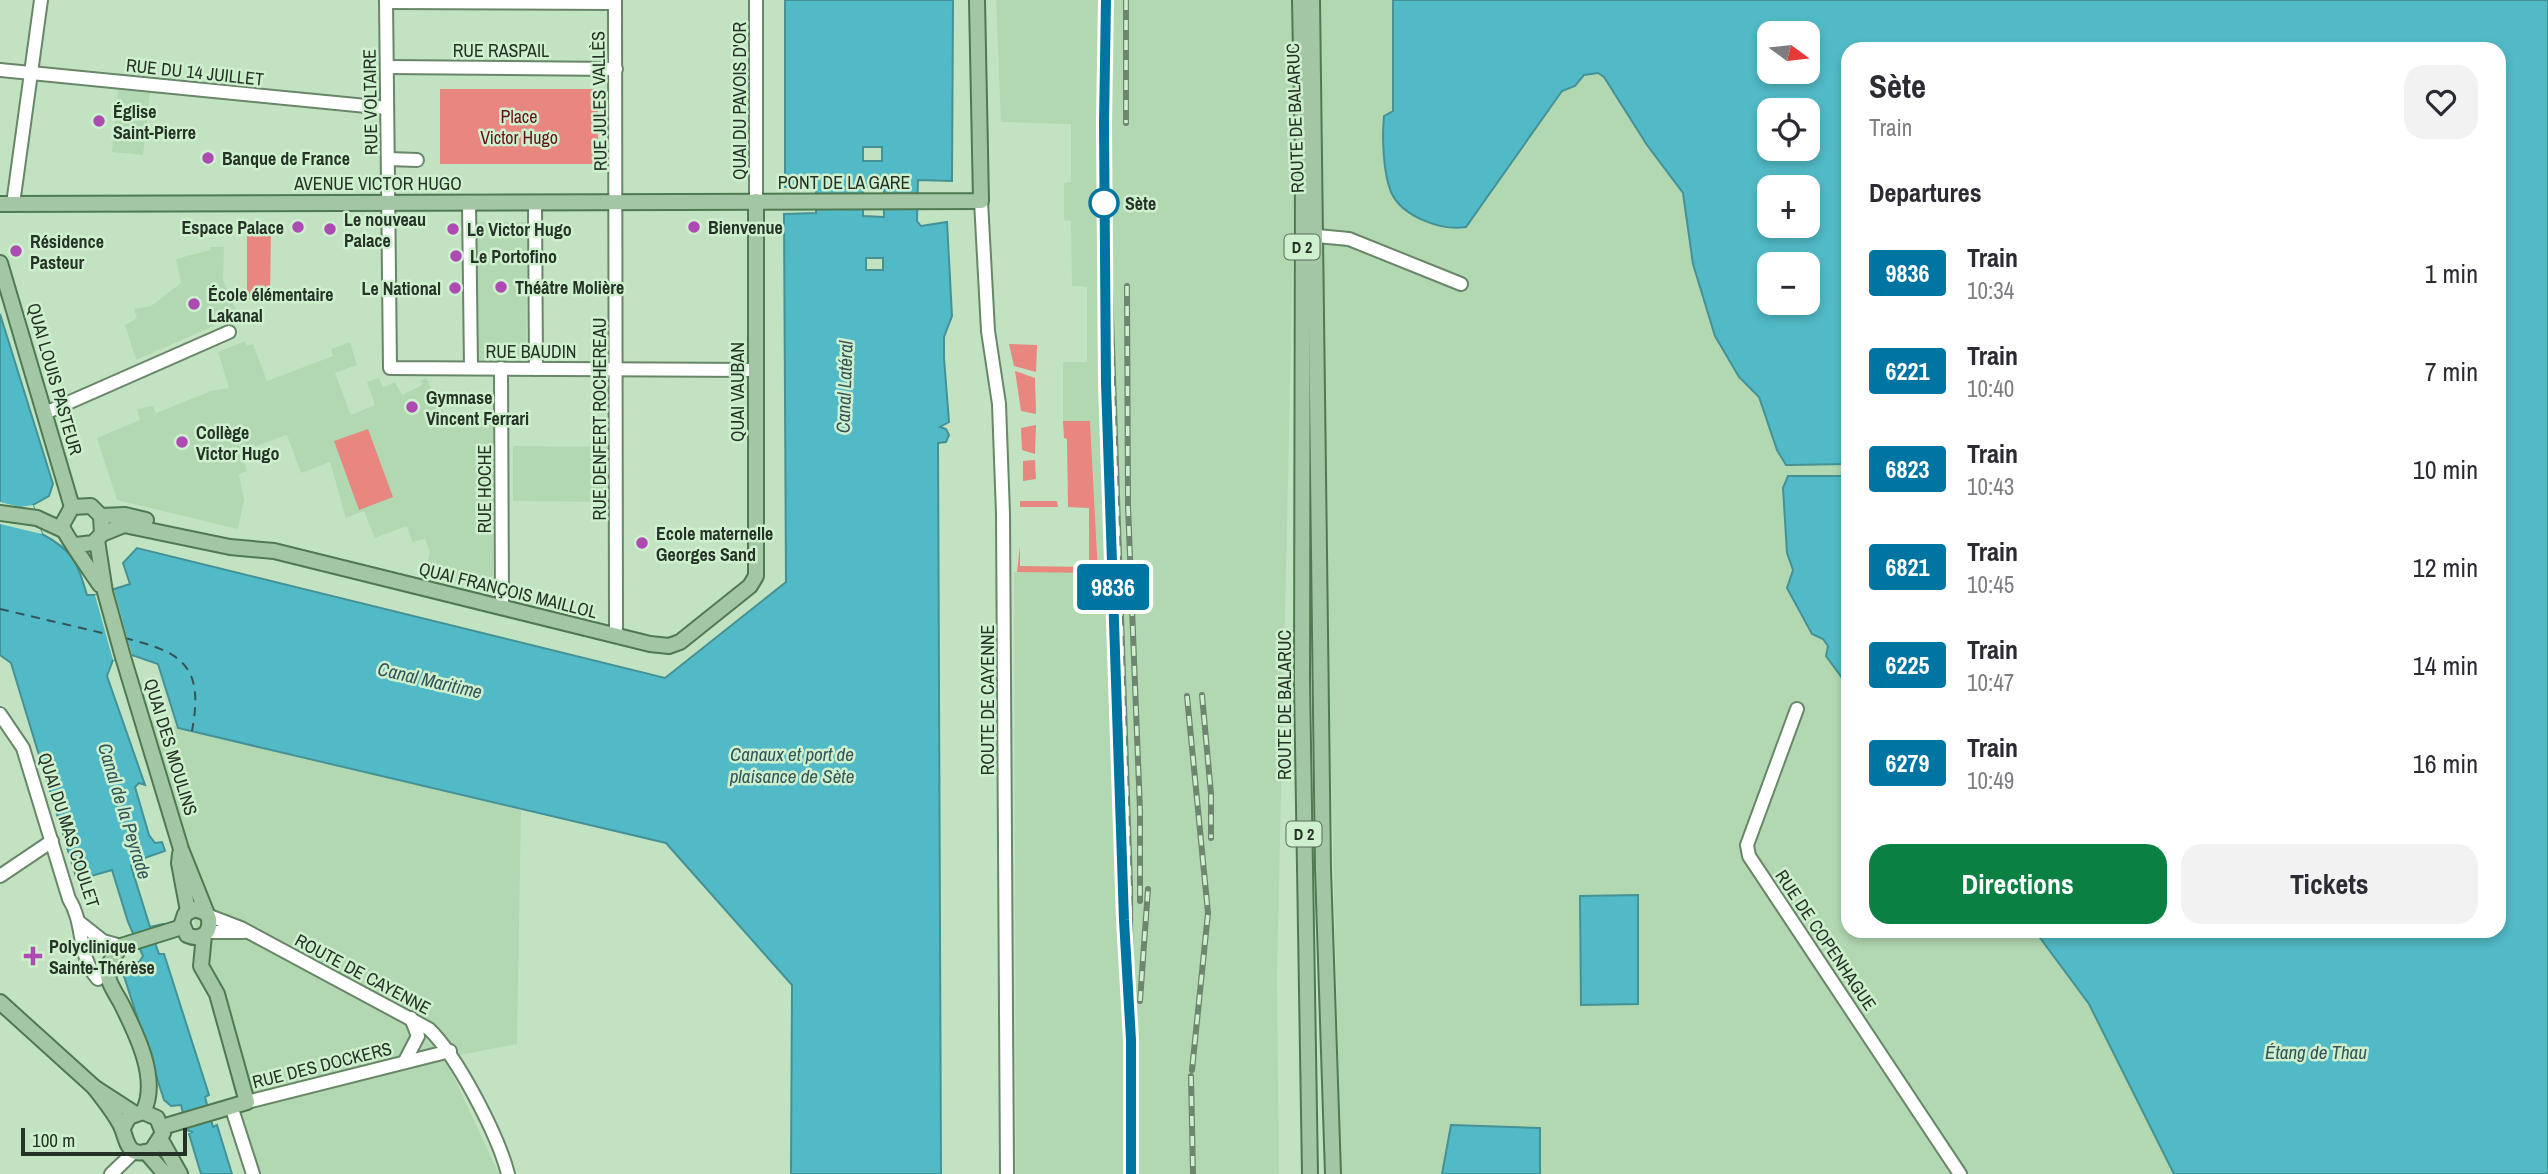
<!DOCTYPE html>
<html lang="en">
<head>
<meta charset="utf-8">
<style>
	body { margin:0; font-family:"Archivo Narrow",sans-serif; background:#f2f2f3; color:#2b2b33; height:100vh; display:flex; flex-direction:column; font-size:26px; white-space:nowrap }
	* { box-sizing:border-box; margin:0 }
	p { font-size:23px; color:#7c7c81 }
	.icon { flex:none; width:38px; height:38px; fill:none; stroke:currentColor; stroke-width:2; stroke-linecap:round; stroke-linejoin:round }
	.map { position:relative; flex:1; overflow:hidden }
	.side { position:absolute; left:1841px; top:42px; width:665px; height:896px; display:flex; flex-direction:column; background:#fff; border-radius:21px; box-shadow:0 4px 10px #0003 }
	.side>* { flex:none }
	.badge { padding:0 14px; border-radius:5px; font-size:24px; line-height:46px }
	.needle { width:46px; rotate:105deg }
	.fabs { position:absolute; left:1757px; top:21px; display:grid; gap:14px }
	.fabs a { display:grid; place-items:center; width:63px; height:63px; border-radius:14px; background:#fff; box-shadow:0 4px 10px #0003; font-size:35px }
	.scale { position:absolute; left:21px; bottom:18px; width:166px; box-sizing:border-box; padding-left:7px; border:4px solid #253226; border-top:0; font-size:19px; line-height:24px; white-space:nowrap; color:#253226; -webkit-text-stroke:5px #cff0cf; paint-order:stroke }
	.map>.badge { position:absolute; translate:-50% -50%; box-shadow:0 0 0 4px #fff }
	h2 { padding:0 28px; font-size:26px; line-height:63px }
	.round { display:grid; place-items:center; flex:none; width:74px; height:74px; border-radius:21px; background:#f2f2f3 }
	.head { display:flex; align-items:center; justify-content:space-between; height:119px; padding:0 28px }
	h1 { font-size:33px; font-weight:700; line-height:52px }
	.primary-button { display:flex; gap:14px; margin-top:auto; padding:14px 28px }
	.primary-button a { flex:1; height:80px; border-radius:21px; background:#0b8043; color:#fff; font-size:28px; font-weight:700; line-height:80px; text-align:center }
	.primary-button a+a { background:#f2f2f3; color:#2b2b33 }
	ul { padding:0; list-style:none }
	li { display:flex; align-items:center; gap:21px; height:98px; padding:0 28px }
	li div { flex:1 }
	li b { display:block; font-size:26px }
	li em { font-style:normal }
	li .badge { min-width:77px; font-weight:700; text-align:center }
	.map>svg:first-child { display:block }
	.built { fill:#b2d8b2 }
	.green { fill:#e7877f }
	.water { fill:#51bac6; stroke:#449196; stroke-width:2; fill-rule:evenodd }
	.pier { fill:#c2e3c2 }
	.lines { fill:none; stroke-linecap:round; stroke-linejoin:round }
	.ferry { stroke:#345458; stroke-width:2; stroke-dasharray:9 7; stroke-linecap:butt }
	.minor-casing { stroke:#688668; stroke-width:16 }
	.major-casing { stroke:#4f7a51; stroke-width:18 }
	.minor { stroke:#fff; stroke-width:12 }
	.major { stroke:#a3c7a4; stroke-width:14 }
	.rail-casing { stroke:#6e856f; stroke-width:6 }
	.rail { stroke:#cff0cf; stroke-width:3.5; stroke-dasharray:10; stroke-linecap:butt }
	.line-casing { stroke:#fff; stroke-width:16 }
	.line { stroke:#0075a1; stroke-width:10 }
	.poi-dot { fill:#ad4bb2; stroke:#cff0cf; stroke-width:2.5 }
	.stop-dot { fill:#fff; stroke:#0075a1; stroke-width:3.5 }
	.labels { text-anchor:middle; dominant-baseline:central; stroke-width:5; stroke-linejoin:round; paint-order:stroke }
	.shield { fill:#cff0cf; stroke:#586b59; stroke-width:2 }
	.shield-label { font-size:16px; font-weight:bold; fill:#253226 }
	.street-label { font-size:18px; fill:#253226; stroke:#cff0cf }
	.poi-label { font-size:18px; font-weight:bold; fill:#253226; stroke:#cff0cf; text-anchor:start }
	.park-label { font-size:18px; fill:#641113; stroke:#cff0cf }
	.stop-label { font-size:18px; font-weight:bold; fill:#253226; stroke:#cff0cf; text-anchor:start }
	.water-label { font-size:19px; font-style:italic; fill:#345458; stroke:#cff0cf }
</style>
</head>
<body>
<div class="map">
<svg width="2548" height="1174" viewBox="0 0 2548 1174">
	<rect width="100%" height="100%" fill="#c2e3c2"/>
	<g class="built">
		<path d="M996,0h296l3,165 -18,811 2,198h-263l-2,-602h84l-8,-151h-27v-59h24v-75l-15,-1 -1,-65 -7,-1v-37l7,-1v-58l-70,-2z"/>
		<path d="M1312,0h81v111l-9,5 -1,11 8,65 9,12 88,-6 74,-107 13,-5 15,-14 14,5 43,68 36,48 10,71 22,72 24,41 20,20 18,53 9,15 62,-1v12h-60l-1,77 6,17 -6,18 25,46 11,5 5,7 -2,10 22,30v245h187l54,73 85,170h-833z"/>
		<path d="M118,90l32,3 -7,62 -31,-3z"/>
		<path d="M475,222h53l-2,136 -48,2z"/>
		<path d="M210,247h14l-1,33 15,35 -102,45 -11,-35 12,-7 -3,-9 17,-3 30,-23 -5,-24 34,-9z"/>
		<path d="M245,341l2,5 6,-2 14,37 66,-25 -2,-7 19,-7 7,23 -22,8 16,42 24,-10 -8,-23 12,-4 4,9 12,-5 7,13 20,-10 -1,-5 5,-2 21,41 46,1v164l-6,5 -63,-15 6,-22 -5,-13 -13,3 -5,-16 -32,12 -11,-27 -18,7 -16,-56 -29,11 -14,-38 -46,16 6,20 -8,3 5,26 -6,29 -121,-29 -20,-62 43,-18 -3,-11 16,-3 3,7 55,-22 18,-3 -11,-36z"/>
		<path d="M513,446l94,1 -1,55 -93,-1z"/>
		<path d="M147,719l374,91 -4,234 -72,14 54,116h-241l-18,-57z"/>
	</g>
	<g class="green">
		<rect x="440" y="89" width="158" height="75"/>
		<path d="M247,225h24l-1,74h-23z"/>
		<path d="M1009,344l28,1 -1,27 -22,-6z"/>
		<path d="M1015,371l20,7 1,36 -15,-3z"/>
		<path d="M1063,421h27l8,152 -81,-1 3,-26v20l69,1v-59l-21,-1 -1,-68 -3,-1z"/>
		<path d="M1036,425l-1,29 -13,-4 -1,-22z"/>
		<path d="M368,429l25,68 -34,13 -25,-69z"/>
		<path d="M1035,460l1,19 -13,2v-20z"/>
		<path d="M1020,501h37l1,6h-38z"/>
	</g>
	<g class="water">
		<path d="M785,0h168l-1,181 -34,-1 -1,41 4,5 26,-4 5,94 -8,21v21l5,64 -9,5 6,2 3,6 -3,7 -8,1 3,731h-150l1,-189 -126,-142 -488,-115 -20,-64 -26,-9 -19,5 -6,16 38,109 -6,-2 -4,4 14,48 6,8 7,-1 3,9 -32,11 -2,4 19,61 13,-3 5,15 -13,4 4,11h5l45,141 -4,2 8,30 4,-2 15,49h-31l-12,-40 3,-2 -5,-2 -6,-25 -10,1 -7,-6 -43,-133 18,-5 4,-6 -15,-34 -16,-52 -35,10 -66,-217 -11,-8v-341l53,170 -4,12 -16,9 9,29c32,17 35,28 45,61h8l35,-11 -7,-21 14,-15 528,130 121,-96 -2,-368 32,-1v-25l-31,-1zM863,147h19v14h-19zM863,187h21v30l-21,-1zM866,258h17v12h-17z"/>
		<path d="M1393,0h1155v1174h-374l-85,-170 -54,-73h464v-882h-651v415l-57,1h-5l-9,-15 -18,-53 -20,-20 -24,-41 -22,-72 -10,-71 -36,-48 -43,-68 -6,-4 -14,2 -9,11 -13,5 -96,136c-24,4 -64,-10 -75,-35 -8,-20 -9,-55 -7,-76l9,-5zM1808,33v39h-39v-39zM1808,110v39h-39v-39zM1769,187h39v39h-39zM1808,264v39h-39v-39z"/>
		<path d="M1788,476h60v210l-22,-30 2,-10 -5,-7 -11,-5 -25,-46 6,-18 -6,-17 -4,-65z"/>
		<path d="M1638,895v109l-57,1 -1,-109z"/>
		<path d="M1451,1125l89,3v46h-98z"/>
	</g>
	<g class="pier">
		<path d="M0,502l20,5 13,-2 9,29 -42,-10z"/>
		<path d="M114,590l18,65 -19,5 -18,-65z"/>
	</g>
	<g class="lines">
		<g class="ferry">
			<path d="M0,609l111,26"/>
			<path d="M124,638c60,14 80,29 68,93"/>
		</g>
		<g class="minor-casing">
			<g id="minor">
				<path d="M386,0l4,368 366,2"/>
				<path d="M615,0l1,636"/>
				<path d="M756,0v201"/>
				<path d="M386,2l229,1"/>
				<path d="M387,67l229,2"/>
				<path d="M0,70l387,38"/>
				<path d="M388,159l29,1"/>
				<path d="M981,201l7,130 11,73 4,110 4,660"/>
				<path d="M469,202l2,166"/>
				<path d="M535,202l1,167"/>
				<path d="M13,204l28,-204"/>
				<path d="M1317,236l32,3 112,45"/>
				<path d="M501,368l1,240"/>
				<path d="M45,413l184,-81"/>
				<path d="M1797,709l-50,136 2,11 211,318"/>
				<path d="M0,714l23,34 46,151c16,25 8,58 29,80"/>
				<path d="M0,876l52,-35"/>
				<path d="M207,915l34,13 188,101c28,27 69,106 79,145"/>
				<path d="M79,922l24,19 18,5"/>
				<path d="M208,932h36"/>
				<path d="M405,1061l13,-25 -7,-18"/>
				<path d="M247,1102l203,-51"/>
				<path d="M231,1106l22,68"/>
				<path d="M111,1174l24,-23"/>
			</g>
		</g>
		<g class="major-casing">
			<g id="major">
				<path d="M1300,0l3,159 -1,525 8,490"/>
				<path d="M1312,0l11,869 10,305"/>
				<path d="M0,204l981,-3 -4,-201"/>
				<path d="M0,263l72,244"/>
				<path d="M0,513l37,5 26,12"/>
				<path d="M101,516l24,-1 21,5"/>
				<path d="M102,534l22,-9 106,22 44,4 376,93 19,2 11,-4 70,-56 6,-10v-375"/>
				<path d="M97,540l8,52 18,65 58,192 28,70c2,15 -9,22 -22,16l-5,-12 3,-9 10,-5 11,4"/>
				<path d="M76,545l17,-2 9,-9 -1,-18 -10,-10 -19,1 -10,18c1,8 31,49 38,60"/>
				<path d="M180,854l-1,9 9,48"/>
				<path d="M0,1002l94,85 40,26"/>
				<path d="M94,1087c9,12 19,24 26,37 8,15 5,36 32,26l11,-17 -6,-15 -14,-6 -14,5 -6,11"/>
				<path d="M143,1112c17,-32 -7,-79 -22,-109 -6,-11 -15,-23 -14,-36l14,-21 61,-19"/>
				<path d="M162,1127l85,-25 -30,-108 -16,-28 3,-31"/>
				<path d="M161,1140l19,34"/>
				<path d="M146,1152l19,22"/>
			</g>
		</g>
		<use href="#minor" class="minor"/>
		<use href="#major" class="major"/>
		<g class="rail-casing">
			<g id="rail">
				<path d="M1126,0v123"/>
				<path d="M1104,124l2,-124"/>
				<path d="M1110,286l20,599 1,289"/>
				<path d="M1127,286l1,220 12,305v90"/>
				<path d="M1202,695l9,99v44"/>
				<path d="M1187,696l21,217 -16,157"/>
				<path d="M1140,1001l8,-112"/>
				<path d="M1191,1076l2,98"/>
			</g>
		</g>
		<use href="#rail" class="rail"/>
	</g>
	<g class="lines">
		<g class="line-casing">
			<path id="line" d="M1106,0l-2,124 2,259 18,537 7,120v134"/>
		</g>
		<use href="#line" class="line"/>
	</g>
	<g class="poi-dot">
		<circle cx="99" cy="121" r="7"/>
		<circle cx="208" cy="158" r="7"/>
		<circle cx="298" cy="227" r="7"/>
		<circle cx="694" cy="227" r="7"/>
		<circle cx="330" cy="229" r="7"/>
		<circle cx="453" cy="229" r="7"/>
		<circle cx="16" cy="251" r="7"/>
		<circle cx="456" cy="256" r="7"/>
		<circle cx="501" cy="287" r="7"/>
		<circle cx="455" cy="288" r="7"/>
		<circle cx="194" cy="304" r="7"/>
		<circle cx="412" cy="407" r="7"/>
		<circle cx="182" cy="442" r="7"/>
		<circle cx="642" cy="543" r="7"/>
		<path d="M29.5 945.5h7v7h7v7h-7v7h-7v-7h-7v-7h7z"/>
	</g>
	<circle class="stop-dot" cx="1104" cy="203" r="14"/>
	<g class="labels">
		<g class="shield">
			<rect x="1284.5" y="234.5" width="35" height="25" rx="5"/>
			<rect x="1286.5" y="821.5" width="35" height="25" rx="5"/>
		</g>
		<g class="shield-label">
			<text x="1302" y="247">D 2</text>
			<text x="1304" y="834">D 2</text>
		</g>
		<g class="street-label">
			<text x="501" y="50">RUE RASPAIL</text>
			<text transform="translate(195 72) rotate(6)">RUE DU 14 JUILLET</text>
			<text transform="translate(599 101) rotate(-91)">RUE JULES VALLÈS</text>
			<text transform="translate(739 101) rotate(-90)">QUAI DU PAVOIS D'OR</text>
			<text transform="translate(370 102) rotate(-91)">RUE VOLTAIRE</text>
			<text transform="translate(1295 118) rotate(-92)">ROUTE DE BALARUC</text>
			<text x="844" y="182">PONT DE LA GARE</text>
			<text x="378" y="183">AVENUE VICTOR HUGO</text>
			<text x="531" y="351">RUE BAUDIN</text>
			<text transform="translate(55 379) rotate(74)">QUAI LOUIS PASTEUR</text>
			<text transform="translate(737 392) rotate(-90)">QUAI VAUBAN</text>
			<text transform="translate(599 419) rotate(-90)">RUE DENFERT ROCHEREAU</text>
			<text transform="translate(484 489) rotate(-90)">RUE HOCHE</text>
			<text transform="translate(508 590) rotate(14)">QUAI FRANÇOIS MAILLOL</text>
			<text transform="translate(987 700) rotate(-90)">ROUTE DE CAYENNE</text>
			<text transform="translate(1284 705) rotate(-90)">ROUTE DE BALARUC</text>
			<text transform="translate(171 747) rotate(73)">QUAI DES MOULINS</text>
			<text transform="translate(69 830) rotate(72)">QUAI DU MAS COULET</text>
			<text transform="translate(1826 940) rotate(56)">RUE DE COPENHAGUE</text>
			<text transform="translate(363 974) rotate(28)">ROUTE DE CAYENNE</text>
			<text transform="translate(322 1065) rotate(-14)">RUE DES DOCKERS</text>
		</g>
		<g class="poi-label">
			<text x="113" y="111">Église<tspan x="113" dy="21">Saint-Pierre</tspan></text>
			<text x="222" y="158">Banque de France</text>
			<text x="344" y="219">Le nouveau<tspan x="344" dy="21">Palace</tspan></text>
			<text x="284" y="227" text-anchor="end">Espace Palace</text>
			<text x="708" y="227">Bienvenue</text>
			<text x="467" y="229">Le Victor Hugo</text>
			<text x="30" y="241">Résidence<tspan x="30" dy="21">Pasteur</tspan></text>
			<text x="470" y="256">Le Portofino</text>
			<text x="515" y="287">Théâtre Molière</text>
			<text x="441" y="288" text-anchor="end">Le National</text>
			<text x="208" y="294">École élémentaire<tspan x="208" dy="21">Lakanal</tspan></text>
			<text x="426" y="397">Gymnase<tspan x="426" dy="21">Vincent Ferrari</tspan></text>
			<text x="196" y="432">Collège<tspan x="196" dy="21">Victor Hugo</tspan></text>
			<text x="656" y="533">Ecole maternelle<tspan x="656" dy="21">Georges Sand</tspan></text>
			<text x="49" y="946">Polyclinique<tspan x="49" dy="21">Sainte-Thérèse</tspan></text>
		</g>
		<g class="park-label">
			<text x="519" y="116">Place<tspan x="519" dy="21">Victor Hugo</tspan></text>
		</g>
		<g class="stop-label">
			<text x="1125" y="203">Sète</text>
		</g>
		<g class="water-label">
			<text transform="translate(844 387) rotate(-88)">Canal Latéral</text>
			<text transform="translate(430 680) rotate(13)">Canal Maritime</text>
			<text x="792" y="754">Canaux et port de<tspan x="792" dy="22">plaisance de Sète</tspan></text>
			<text transform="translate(125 811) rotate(73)">Canal de la Peyrade</text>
			<text x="2316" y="1052">Étang de Thau</text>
		</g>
	</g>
</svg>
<div class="fabs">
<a><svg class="needle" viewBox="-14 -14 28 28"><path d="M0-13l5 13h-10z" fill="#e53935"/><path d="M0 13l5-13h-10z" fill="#7c7c81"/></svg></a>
<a><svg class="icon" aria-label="locate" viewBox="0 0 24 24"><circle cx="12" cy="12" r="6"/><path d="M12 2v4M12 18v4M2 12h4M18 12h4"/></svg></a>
<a>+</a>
<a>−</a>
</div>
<div class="scale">100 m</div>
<b class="badge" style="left:1113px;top:587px;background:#0075a1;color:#fff">9836</b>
<section class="side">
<div class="head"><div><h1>Sète</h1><p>Train</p></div><a class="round"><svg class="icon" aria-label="heart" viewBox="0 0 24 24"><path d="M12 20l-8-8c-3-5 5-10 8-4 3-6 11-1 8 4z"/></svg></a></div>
<h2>Departures</h2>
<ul>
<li><span class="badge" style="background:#0075a1;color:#fff">9836</span><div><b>Train</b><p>10:34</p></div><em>1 min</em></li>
<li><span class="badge" style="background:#0075a1;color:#fff">6221</span><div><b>Train</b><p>10:40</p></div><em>7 min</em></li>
<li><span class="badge" style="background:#0075a1;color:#fff">6823</span><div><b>Train</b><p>10:43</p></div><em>10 min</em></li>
<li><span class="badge" style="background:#0075a1;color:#fff">6821</span><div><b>Train</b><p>10:45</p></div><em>12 min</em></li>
<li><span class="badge" style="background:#0075a1;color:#fff">6225</span><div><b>Train</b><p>10:47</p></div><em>14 min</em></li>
<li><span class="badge" style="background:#0075a1;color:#fff">6279</span><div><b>Train</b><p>10:49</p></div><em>16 min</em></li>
</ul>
<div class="primary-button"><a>Directions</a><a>Tickets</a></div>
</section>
</div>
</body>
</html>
